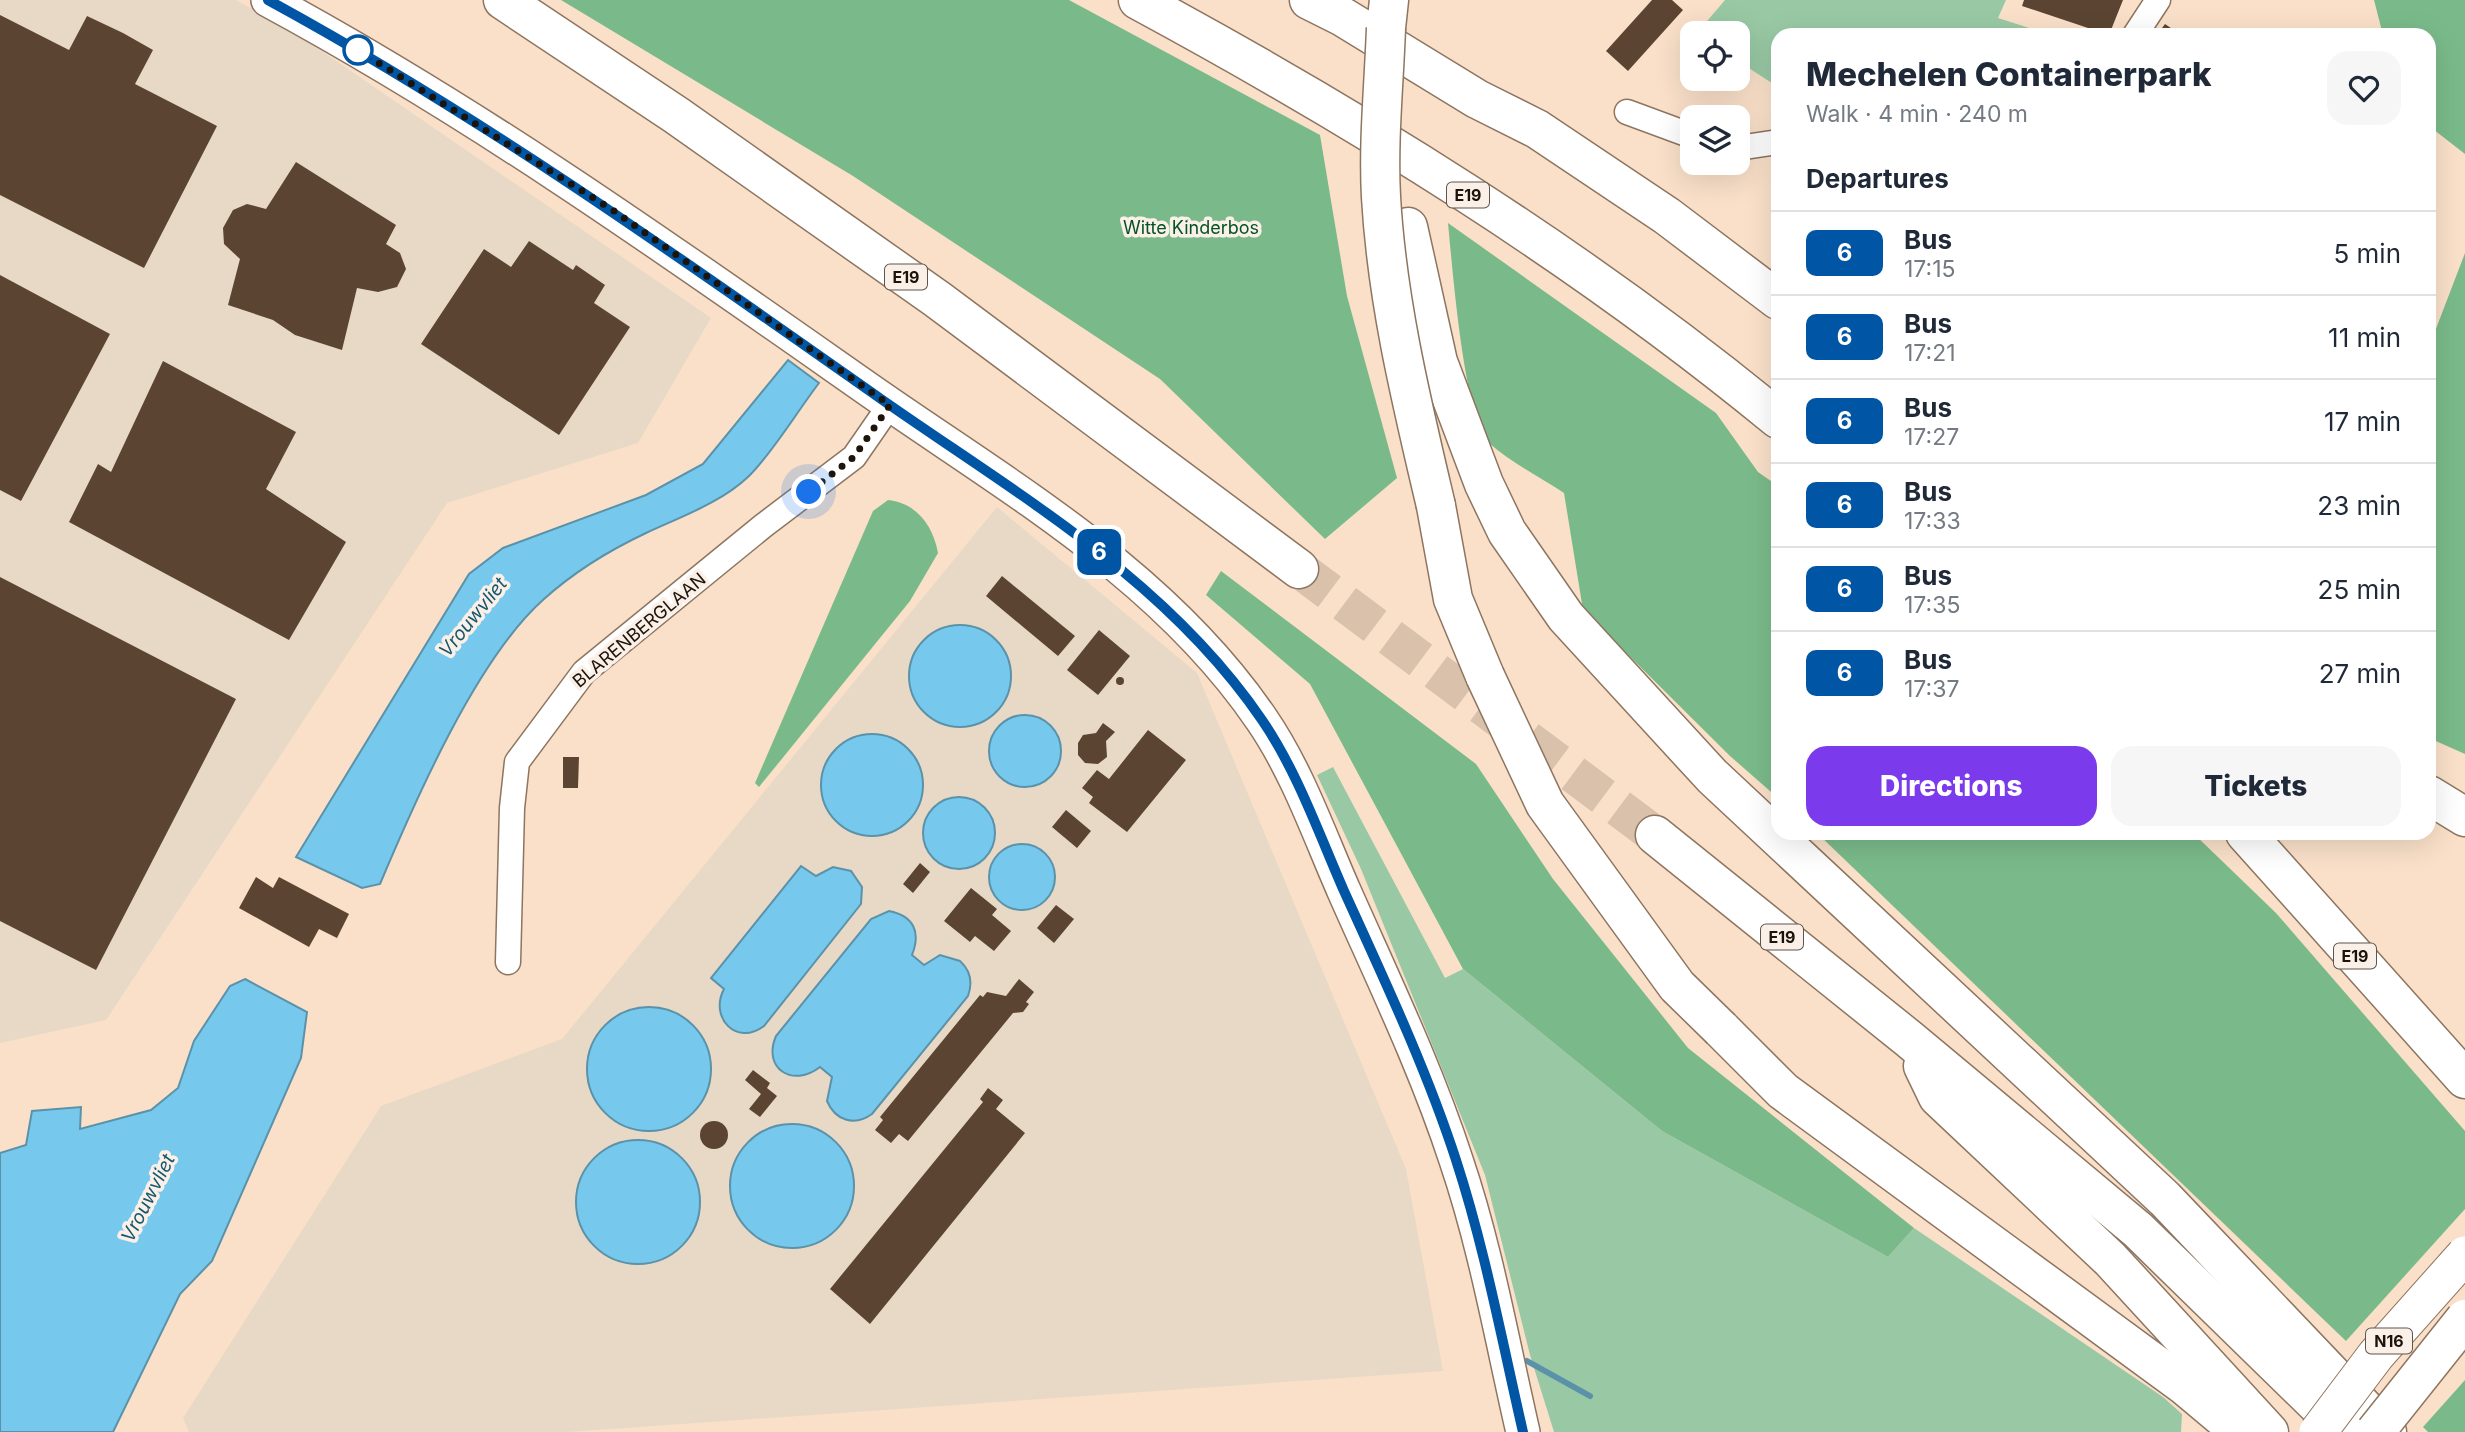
<!DOCTYPE html>
<html lang="en">
<head>
<meta charset="utf-8">
<style>
	body { margin:0; font-family:Inter,sans-serif; background:#f6f6f7; color:#1f2937; height:100vh; display:flex; flex-direction:column; font-size:26px; white-space:nowrap }
	* { box-sizing:border-box; margin:0 }
	p { font-size:23px; color:#747a83 }
	.icon { flex:none; width:38px; height:38px; fill:none; stroke:currentColor; stroke-width:2; stroke-linecap:round; stroke-linejoin:round }
	.map { position:relative; flex:1; overflow:hidden }
	.drawer { position:absolute; left:1771px; top:28px; width:665px; height:812px; display:flex; flex-direction:column; background:#fff; border-radius:21px; box-shadow:0 7px 28px #0002 }
	.drawer>* { flex:none }
	.badge { padding:0 14px; border-radius:10px; font-size:24px; line-height:46px }
	.tools { position:absolute; left:1680px; top:21px; display:grid; gap:14px }
	.tools a { display:grid; place-items:center; width:70px; height:70px; border-radius:14px; background:#fff; box-shadow:0 7px 28px #0002; font-size:35px }
	.you { position:absolute; width:35px; height:35px; margin:-18px; border:5px solid #fff; border-radius:50%; background:#1a73e8; box-shadow:0 0 0 10px #1a73e833 }
	.map>.badge { position:absolute; translate:-50% -50%; box-shadow:0 0 0 4px #fff }
	h2 { padding:0 35px; font-size:26px; line-height:63px }
	.round { display:grid; place-items:center; flex:none; width:74px; height:74px; border-radius:21px; background:#f6f6f7 }
	.overview { display:flex; align-items:center; justify-content:space-between; height:119px; padding:0 35px }
	h1 { font-size:33px; font-weight:800; line-height:52px }
	.button { display:flex; gap:14px; margin-top:auto; padding:14px 35px }
	.button a { flex:1; height:80px; border-radius:21px; background:#7c3aed; color:#fff; font-size:28px; font-weight:800; line-height:80px; text-align:center }
	.button a+a { background:#f6f6f7; color:#1f2937 }
	ul { padding:0; list-style:none }
	li { display:flex; align-items:center; gap:21px; height:84px; padding:0 35px; border-top:2px solid #e0e1e3 }
	li div { flex:1 }
	li b { display:block; font-size:26px }
	li em { font-style:normal }
	li .badge { min-width:77px; font-weight:700; text-align:center }
	.map>svg:first-child { display:block }
	.industrial { fill:#e7d9c6 }
	.green { fill:#99c9a4 }
	.forest { fill:#7aba8a }
	.water { fill:#76c9ed; stroke:#5b92a9; stroke-width:2 }
	.lines { fill:none; stroke-linecap:round; stroke-linejoin:round }
	.stream { stroke:#5b92a9; stroke-width:6 }
	.building { fill:#5b4532 }
	.highway-tunnel { stroke:#d9c1ac; stroke-width:38; stroke-dasharray:38 19; stroke-linecap:butt }
	.street-casing { stroke:#8d7560; stroke-width:27 }
	.secondary-casing { stroke:#8d7560; stroke-width:36 }
	.highway-casing { stroke:#8d7560; stroke-width:41 }
	.street { stroke:#fff; stroke-width:24 }
	.secondary { stroke:#fff; stroke-width:33 }
	.highway { stroke:#fff; stroke-width:38 }
	.primary-bridge-casing { stroke:#8d7560; stroke-width:39; stroke-linecap:butt }
	.highway-bridge-casing { stroke:#8d7560; stroke-width:41; stroke-linecap:butt }
	.primary-bridge { stroke:#fff; stroke-width:37 }
	.highway-bridge { stroke:#fff; stroke-width:38 }
	.line-casing { stroke:#fff; stroke-width:16 }
	.line { stroke:#0056a4; stroke-width:10 }
	.walk { stroke:#1c130b; stroke-width:7; stroke-dasharray:0 12.6 }
	.stop-dot { fill:#fff; stroke:#0056a4; stroke-width:3.5 }
	.labels { text-anchor:middle; dominant-baseline:central; stroke-width:7; stroke-linejoin:round; paint-order:stroke }
	.shield { fill:#fbf0e7; stroke:#5f554d; stroke-width:2 }
	.shield-label { font-size:16px; font-weight:bold; fill:#1c130b }
	.park-label { font-size:18px; fill:#035226; stroke:#fbf0e7 }
	.street-label { font-size:18px; fill:#1c130b; stroke:#fbf0e7 }
	.water-label { font-size:19px; font-style:italic; fill:#155770; stroke:#fbf0e7 }
</style>
</head>
<body>
<div class="map">
<svg width="2465" height="1432" viewBox="0 0 2465 1432">
	<rect width="100%" height="100%" fill="#fae0c9"/>
	<g class="industrial">
		<path d="M0,0h236l58,32 417,286 -73,125 -191,60 -341,517 -106,23z"/>
		<path d="M997,507l200,166 209,496 37,202 -875,61h-379l-6,-14 198,-312 181,-67z"/>
	</g>
	<g class="green">
		<path d="M1725,0h281l-8,18 53,17h-273v52l-40,-26v-28h-41z"/>
		<path d="M1333,767l112,211 18,-9 199,162 226,126 26,-29 249,169 19,17 -1,18h-627l-24,-77 -45,-180 -124,-306 -44,-94z"/>
	</g>
	<g class="forest">
		<path d="M561,0h508l251,135 27,161 50,182 -72,61 -165,-160 -307,-203z"/>
		<path d="M2374,0h91v154l-36,-28v-91h-46z"/>
		<path d="M1448,223l268,190 42,59 20,14v312l-48,-42 -147,-146 -19,-117c-24,-16 -54,-31 -75,-50 -25,-23 -37,-180 -41,-220z"/>
		<path d="M2465,253v501l-36,-16v-391z"/>
		<path d="M888,500c29,3 45,26 50,53l-28,48 -151,186 -4,-4 118,-272z"/>
		<path d="M1221,571l255,193 77,115 135,169 226,180 -26,29 -226,-126 -199,-162 -153,-285 -104,-89z"/>
		<path d="M1817,833h376l83,80 189,218v78l-119,132z"/>
		<path d="M2465,1380v52h-37l-5,-5z"/>
	</g>
	<g class="water">
		<path d="M788,360l31,23c-20,26 -48,72 -70,93 -28,27 -69,41 -103,57 -36,17 -72,39 -102,66 -67,59 -129,202 -164,285l-18,4 -66,-31 173,-283 34,-26 143,-53 57,-31z"/>
		<circle cx="960" cy="676" r="51"/>
		<circle cx="1025" cy="751" r="36"/>
		<circle cx="872" cy="785" r="51"/>
		<circle cx="959" cy="833" r="36"/>
		<circle cx="1022" cy="877" r="33"/>
		<path d="M801,866l15,10 17,-9 18,4 11,16 -1,17 -97,122c-28,21 -55,-9 -40,-37l-13,-11z"/>
		<path d="M889,911c25,5 32,21 23,44l12,10 16,-10 20,6c11,10 13,21 8,35l-96,118c-18,13 -37,6 -45,-13l5,-24 -12,-10c-27,21 -58,2 -44,-31l95,-117z"/>
		<path d="M245,979l62,33 -6,46 -89,203 -32,33 -67,138h-113v-279l26,-8 6,-34 49,-4 -1,22 71,-19 27,-22 16,-47 36,-55z"/>
		<circle cx="649" cy="1069" r="62"/>
		<circle cx="792" cy="1186" r="62"/>
		<circle cx="638" cy="1202" r="62"/>
	</g>
	<g class="lines">
		<path class="stream" d="M1527,1361l63,35"/>
	</g>
	<g class="building">
		<path d="M1652,0h20l11,10 -55,61 -22,-20z"/>
		<path d="M2024,0h99l-14,35 -87,-29z"/>
		<path d="M0,15l69,35 18,-34 36,17 30,17 -18,34 82,42 -73,142 -144,-73z"/>
		<path d="M2165,24l16,11h-24z"/>
		<path d="M296,162l100,63 -10,19 14,9 6,16 -9,18 -19,5 -21,-4 -15,62 -47,-15 -22,-15 -45,-15 12,-46 -16,-15 -1,-16 10,-18 14,-6 19,5z"/>
		<path d="M529,241l44,29 3,-5 29,20 -11,18 36,24 -71,108 -138,-91 63,-95 27,18z"/>
		<path d="M0,275l110,59 -89,167 -21,-11z"/>
		<path d="M163,361l133,71 -30,57 80,53 -57,98 -220,-118 29,-58 13,8z"/>
		<path d="M1002,576l73,60 -17,20 -72,-60z"/>
		<path d="M0,577l236,122 -140,271 -96,-49z"/>
		<path d="M1099,630l31,26 -32,39 -31,-25z"/>
		<circle cx="1120" cy="681" r="4"/>
		<path d="M1103,723l12,9 -9,9 1,16 -9,7 -13,-1 -7,-8v-12l5,-8 13,-2z"/>
		<path d="M1148,730l38,30 -59,72 -38,-29 4,-6 -11,-9 15,-18 12,9z"/>
		<path d="M563,757h16l-1,31h-15z"/>
		<path d="M1066,810l25,21 -14,17 -25,-21z"/>
		<path d="M920,863l10,9 -17,21 -10,-9z"/>
		<path d="M256,877l17,11 6,-11 70,37 -12,24 -18,-9 -10,18 -70,-39z"/>
		<path d="M971,888l26,21 -5,6 19,16 -17,20 -19,-15 -5,6 -26,-21z"/>
		<path d="M1056,905l18,14 -20,24 -17,-15z"/>
		<path d="M1019,979l15,13 -8,10 3,2 -6,8 -10,1 -105,128 -9,-7 -8,9 -16,-13 8,-10 -3,-3 100,-122 3,2 4,-5 19,4z"/>
		<path d="M753,1070l17,13 -3,5 10,8 -17,21 -11,-8 12,-15 -16,-14z"/>
		<path d="M988,1088l15,12 -7,9 29,24 -155,191 -40,-35 153,-187 -3,-3z"/>
		<circle cx="714" cy="1135" r="14"/>
	</g>
	<g class="lines">
		<path class="highway-tunnel" d="M1299,569l356,266"/>
		<g class="street-casing">
			<g id="street">
				<path d="M2135,35l23,-35"/>
				<path d="M1627,112l65,24"/>
				<path d="M1738,148l40,-6"/>
				<path d="M508,962l4,-154 5,-46 67,-90 179,-146 91,-69 36,-52"/>
			</g>
		</g>
		<g class="secondary-casing">
			<path id="secondary" d="M268,0c209,113 403,251 597,387 141,99 298,187 397,333 35,51 57,114 82,171 39,88 82,177 112,269 30,88 46,181 67,272"/>
		</g>
		<g class="highway-casing">
			<g id="highway">
				<path d="M503,0l173,115 261,184 362,270"/>
				<path d="M1138,0c224,121 443,257 640,419"/>
				<path d="M1309,0l34,17 134,82 60,30 130,87 111,84"/>
				<path d="M1386,28l3,-28"/>
				<path d="M1408,227l30,135 46,122 23,48 59,85 146,159 453,423 222,233"/>
				<path d="M1436,506l17,93 32,77"/>
				<path d="M2429,795l36,22"/>
				<path d="M2245,833l220,246"/>
				<path d="M1655,835l254,204 229,191 207,202"/>
				<path d="M1721,1029l62,62 402,295 55,46"/>
				<path d="M1923,1066l15,31 172,162 159,173"/>
			</g>
		</g>
		<use href="#street" class="street"/>
		<use href="#secondary" class="secondary"/>
		<use href="#highway" class="highway"/>
		<g class="primary-bridge-casing">
			<path id="primary-bridge" d="M2318,1432l58,-77 89,-100"/>
		</g>
		<g class="highway-bridge-casing">
			<g id="highway-bridge">
				<path d="M1386,28c-2,56 -8,113 -5,169 6,105 31,207 55,309"/>
				<path d="M1485,676l60,128 132,182 44,43"/>
				<path d="M2375,1432l90,-113"/>
			</g>
		</g>
		<use href="#primary-bridge" class="primary-bridge"/>
		<use href="#highway-bridge" class="highway-bridge"/>
	</g>
	<g class="lines">
		<g class="line-casing">
			<path id="line" d="M268,0c215,117 414,259 613,399 137,96 285,180 381,321 35,51 57,114 82,171 40,88 82,177 112,269 29,89 46,181 67,272"/>
		</g>
		<use href="#line" class="line"/>
		<path class="walk" d="M358,50l256,161 276,194 -36,52 -45,35"/>
	</g>
	<circle class="stop-dot" cx="358" cy="50" r="14"/>
	<g class="labels">
		<g class="shield">
			<rect x="1447" y="182.5" width="42" height="25" rx="5"/>
			<rect x="885" y="264.5" width="42" height="25" rx="5"/>
			<rect x="1761" y="924.5" width="42" height="25" rx="5"/>
			<rect x="2334" y="943.5" width="42" height="25" rx="5"/>
			<rect x="2366" y="1328.5" width="46" height="25" rx="5"/>
		</g>
		<g class="shield-label">
			<text x="1468" y="195">E19</text>
			<text x="906" y="277">E19</text>
			<text x="1782" y="937">E19</text>
			<text x="2355" y="956">E19</text>
			<text x="2389" y="1341">N16</text>
		</g>
		<g class="park-label">
			<text x="1191" y="227">Witte Kinderbos</text>
		</g>
		<g class="street-label">
			<text transform="translate(639 630) rotate(-40)">BLARENBERGLAAN</text>
		</g>
		<g class="water-label">
			<text transform="translate(473 617) rotate(-51)">Vrouwvliet</text>
			<text transform="translate(148 1198) rotate(-63)">Vrouwvliet</text>
		</g>
	</g>
</svg>
<div class="tools">
<a><svg class="icon" aria-label="locate" viewBox="0 0 24 24"><circle cx="12" cy="12" r="6"/><path d="M12 2v4M12 18v4M2 12h4M18 12h4"/></svg></a>
<a><svg class="icon" aria-label="layers" viewBox="0 0 24 24"><path d="M12 4l9 5-9 5-9-5zM3 14l9 5 9-5"/></svg></a>
</div>
<div class="you" style="left:809px;top:492px"></div>
<b class="badge" style="left:1099px;top:552px;background:#0056a4;color:#fff">6</b>
<section class="drawer">
<div class="overview"><div><h1>Mechelen Containerpark</h1><p>Walk · 4 min · 240 m</p></div><a class="round"><svg class="icon" aria-label="heart" viewBox="0 0 24 24"><path d="M12 20l-8-8c-3-5 5-10 8-4 3-6 11-1 8 4z"/></svg></a></div>
<h2>Departures</h2>
<ul>
<li><span class="badge" style="background:#0056a4;color:#fff">6</span><div><b>Bus</b><p>17:15</p></div><em>5 min</em></li>
<li><span class="badge" style="background:#0056a4;color:#fff">6</span><div><b>Bus</b><p>17:21</p></div><em>11 min</em></li>
<li><span class="badge" style="background:#0056a4;color:#fff">6</span><div><b>Bus</b><p>17:27</p></div><em>17 min</em></li>
<li><span class="badge" style="background:#0056a4;color:#fff">6</span><div><b>Bus</b><p>17:33</p></div><em>23 min</em></li>
<li><span class="badge" style="background:#0056a4;color:#fff">6</span><div><b>Bus</b><p>17:35</p></div><em>25 min</em></li>
<li><span class="badge" style="background:#0056a4;color:#fff">6</span><div><b>Bus</b><p>17:37</p></div><em>27 min</em></li>
</ul>
<div class="button"><a>Directions</a><a>Tickets</a></div>
</section>
</div>
</body>
</html>
